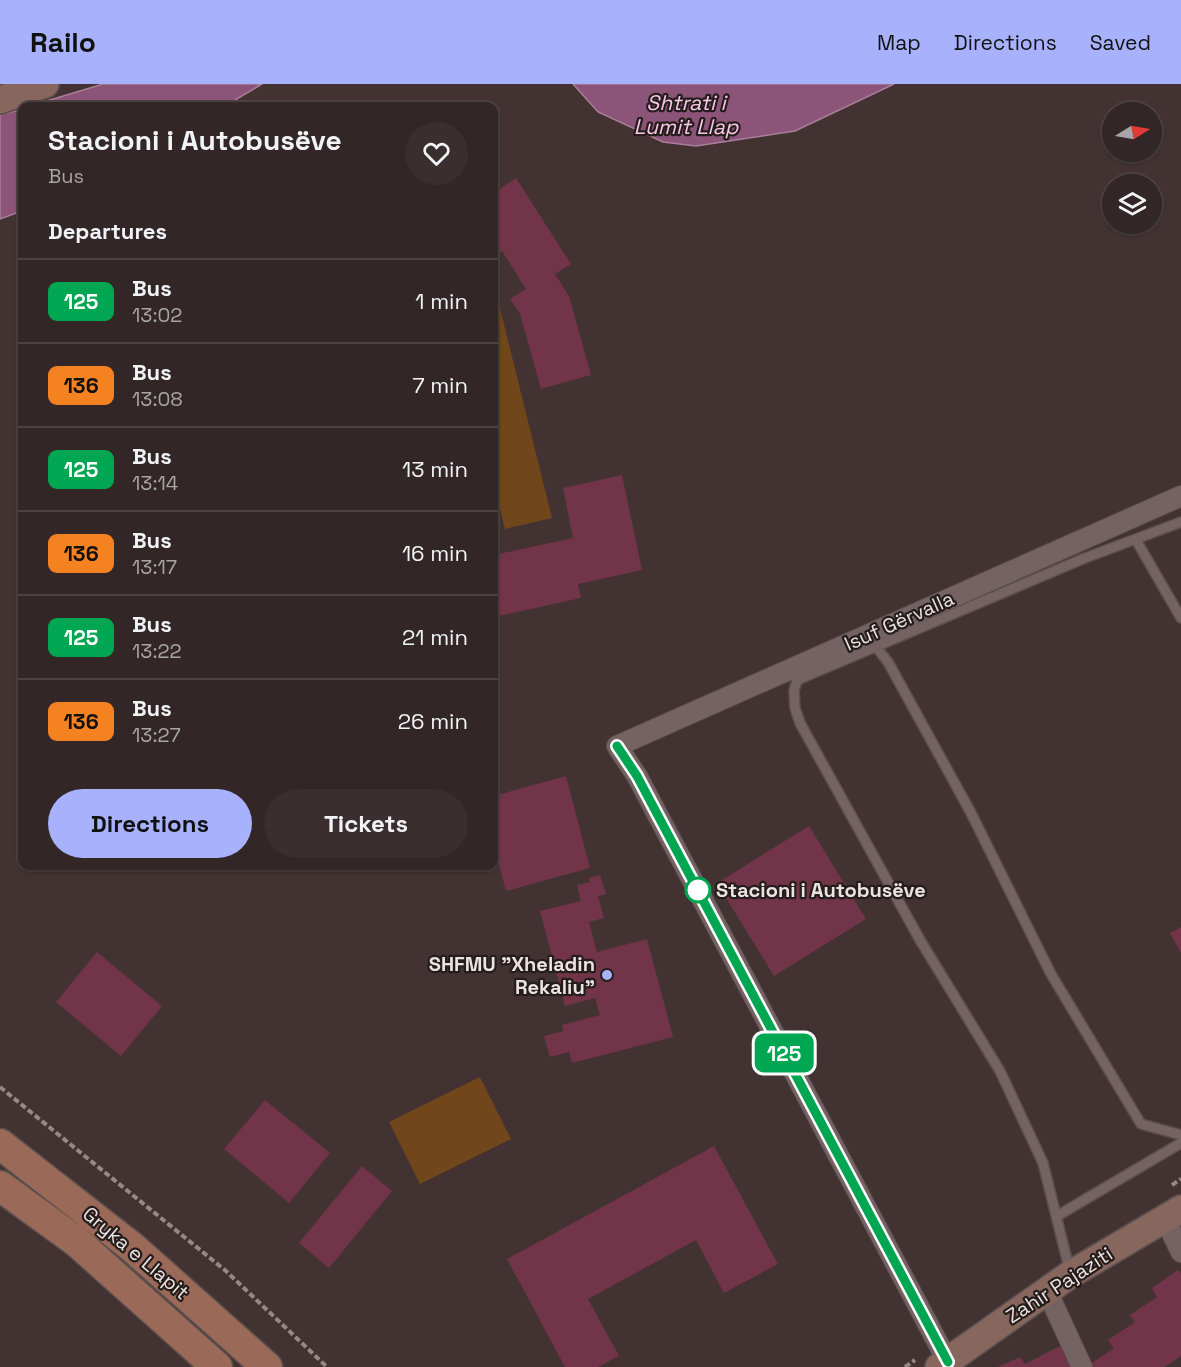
<!DOCTYPE html>
<html lang="en">
<head>
<meta charset="utf-8">
<style>
	body { margin:0; font-family:"Space Grotesk",sans-serif; background:#3a2e2e; color:#f1f3f6; height:100vh; display:flex; flex-direction:column; font-size:22px; white-space:nowrap }
	* { box-sizing:border-box; margin:0 }
	p { font-size:20px; color:#a8a5a7 }
	.icon { flex:none; width:33px; height:33px; fill:none; stroke:currentColor; stroke-width:2; stroke-linecap:round; stroke-linejoin:round }
	.map { position:relative; flex:1; overflow:hidden }
	.details { position:absolute; left:18px; top:18px; width:480px; height:768px; display:flex; flex-direction:column; background:#322626; border-radius:12px; box-shadow:0 2px 4px #0004,0 0 0 2px #4d4343 }
	.details>* { flex:none }
	.badge { padding:0 12px; border-radius:9px; font-size:21px; line-height:39px }
	.needle { width:39px; rotate:79deg }
	.fabs { position:absolute; left:1102px; top:18px; display:grid; gap:12px }
	.fabs a { display:grid; place-items:center; width:60px; height:60px; border-radius:50%; background:#322626; box-shadow:0 2px 4px #0004,0 0 0 2px #4d4343; font-size:30px }
	.map>.badge { position:absolute; translate:-50% -50%; box-shadow:0 0 0 3px #fff }
	h2 { padding:0 30px; font-size:22px; line-height:54px }
	.round { display:grid; place-items:center; flex:none; width:63px; height:63px; border-radius:32px; background:#3a2e2e }
	.overview { display:flex; align-items:center; justify-content:space-between; height:102px; padding:0 30px }
	h1 { font-size:28px; font-weight:800; line-height:45px }
	.button { display:flex; gap:12px; margin-top:auto; padding:12px 30px }
	.button a { flex:1; height:69px; border-radius:36px; background:#a7b1fc; color:#111; font-size:24px; font-weight:800; line-height:69px; text-align:center }
	.button a+a { background:#3a2e2e; color:#f1f3f6 }
	ul { padding:0; list-style:none }
	li { display:flex; align-items:center; gap:18px; height:84px; padding:0 30px; border-top:2px solid #4d4343 }
	li div { flex:1 }
	li b { display:block; font-size:22px }
	li em { font-style:normal }
	li .badge { min-width:66px; font-weight:700; text-align:center }
	header { display:flex; align-items:center; gap:36px; box-sizing:border-box; height:84px; padding:0 30px; background:#a7b1fc; color:#111 }
	header strong { font-size:28px }
	nav { display:flex; gap:33px; margin-inline-start:auto; font-size:21px }
	.map>svg:first-child { display:block }
	.green { fill:#70461a }
	.water { fill:#8c5479; stroke:#a97f98; stroke-width:1.5 }
	.building { fill:#713448 }
	.lines { fill:none; stroke-linecap:round; stroke-linejoin:round }
	.service-casing { stroke:#5b4f4e; stroke-width:12 }
	.minor-casing { stroke:#5b4f4e; stroke-width:22 }
	.secondary-casing { stroke:#5b4f4e; stroke-width:30 }
	.primary-casing { stroke:#5b4f4e; stroke-width:33 }
	.path { stroke:#958887; stroke-width:4; stroke-dasharray:6 3; stroke-linecap:butt }
	.service { stroke:#746362; stroke-width:9 }
	.minor { stroke:#746362; stroke-width:20 }
	.secondary { stroke:#87665d; stroke-width:27 }
	.primary { stroke:#9a6957; stroke-width:30 }
	.line-casing { stroke:#fff; stroke-width:14 }
	.line { stroke:#00a651; stroke-width:9 }
	.stop-dot { fill:#fff; stroke:#00a651; stroke-width:3 }
	.poi-dot { fill:#a7b1fc; stroke:#241d1c; stroke-width:2 }
	.labels { text-anchor:middle; dominant-baseline:central; stroke-width:4.5; stroke-linejoin:round; paint-order:stroke }
	.street-label { font-size:20px; fill:#ece2e1; stroke:#241d1c }
	.stop-label { font-size:20px; font-weight:bold; fill:#ece2e1; stroke:#241d1c; text-anchor:start }
	.poi-label { font-size:20px; font-weight:bold; fill:#ece2e1; stroke:#241d1c; text-anchor:end }
	.water-label { font-size:21px; font-style:italic; fill:#f9c6e6; stroke:#241d1c }
</style>
</head>
<body>
<header>
<strong>Railo</strong>
<nav><a>Map</a><a>Directions</a><a>Saved</a></nav>
</header>
<div class="map">
<svg width="1181" height="1283" viewBox="0 0 1181 1283">
	<rect width="100%" height="100%" fill="#423332"/>
	<g class="green">
		<path d="M494,200l58,234 -47,11 -11,-45z"/>
		<path d="M480,993l31,62 -91,45 -31,-62z"/>
	</g>
	<g class="water">
		<path d="M103,0h159l-37,22h-195z"/>
		<path d="M573,0h321l-99,47 -99,15 -33,-4 -65,-30z"/>
		<path d="M22,25v102l-22,8v-104z"/>
	</g>
	<g class="building">
		<path d="M516,94l55,86 -16,10 14,22 22,79 -50,14 -21,-75 -10,-15 16,-10 -24,-38 -8,5v-63z"/>
		<path d="M622,391l20,95 -64,14 3,14 -87,19v-62l79,-17 -10,-50z"/>
		<path d="M566,692l24,92 -84,23 -12,-45v-50z"/>
		<path d="M809,742l57,93 -92,57 -57,-93z"/>
		<path d="M600,791l6,19 -8,2 6,22 -15,4 8,30 50,-13 26,98 -101,26 -3,-11 -19,5 -6,-21 19,-5 -1,-6 38,-10 -5,-17 -30,8 -25,-95 41,-10 -4,-16 13,-3 -1,-4z"/>
		<path d="M1181,843v26l-11,-20z"/>
		<path d="M97,868l65,54 -41,50 -65,-54z"/>
		<path d="M265,1016l65,53 -41,50 -65,-54z"/>
		<path d="M714,1062l64,118 -54,29 -28,-53 -108,59 31,57 -21,11h-33l-58,-108z"/>
		<path d="M362,1082l30,25 -63,77 -30,-25z"/>
		<path d="M1178,1186l3,4v82l-17,11h-78l28,-19 -6,-8 27,-18 -5,-7 27,-18 -5,-9z"/>
		<path d="M1062,1261l11,22h-75l22,-10 5,7z"/>
	</g>
	<g class="lines">
		<g class="service-casing">
			<g id="service">
				<path d="M1136,456l45,78"/>
				<path d="M876,563l12,15 82,149 81,163 90,150 40,11"/>
				<path d="M1057,1132l124,-73"/>
				<path d="M1070,1188l-27,-109 -43,-92 -80,-131 -120,-217 -5,-15 -1,-17 3,-11 288,-122 96,-36"/>
			</g>
		</g>
		<g class="minor-casing">
			<g id="minor">
				<path d="M1165,1135l16,33"/>
				<path d="M1047,1207l35,76"/>
				<path d="M948,1278l-311,-586 -20,-30 564,-250"/>
			</g>
		</g>
		<g class="secondary-casing">
			<g id="secondary">
				<path d="M0,16l45,-16"/>
				<path d="M939,1283l132,-93 110,-65"/>
			</g>
		</g>
		<g class="primary-casing">
			<g id="primary">
				<path d="M0,1060l132,103 135,120"/>
				<path d="M0,1102l77,56 140,125"/>
			</g>
		</g>
		<g class="path">
			<path d="M0,1003l226,184 101,96"/>
			<path d="M1172,1101l9,-6"/>
			<path d="M905,1283l10,-7"/>
		</g>
		<use href="#service" class="service"/>
		<use href="#minor" class="minor"/>
		<use href="#secondary" class="secondary"/>
		<use href="#primary" class="primary"/>
	</g>
	<g class="lines">
		<g class="line-casing">
			<path id="line" d="M617,662l20,30 311,586"/>
		</g>
		<use href="#line" class="line"/>
	</g>
	<circle class="stop-dot" cx="698" cy="806" r="12"/>
	<circle class="poi-dot" cx="607" cy="891" r="6"/>
	<g class="labels">
		<g class="street-label">
			<text transform="translate(899 537) rotate(-24)">Isuf Gërvalla</text>
			<text transform="translate(136 1169) rotate(40)">Gryka e Llapit</text>
			<text transform="translate(1059 1201) rotate(-33)">Zahir Pajaziti</text>
		</g>
		<g class="stop-label">
			<text x="716" y="806">Stacioni i Autobusëve</text>
		</g>
		<g class="poi-label">
			<text x="595" y="880">SHFMU "Xheladin<tspan x="595" dy="23">Rekaliu"</tspan></text>
		</g>
		<g class="water-label">
			<text x="686" y="18">Shtrati i<tspan x="686" dy="24">Lumit Llap</tspan></text>
		</g>
	</g>
</svg>
<div class="fabs">
<a><svg class="needle" viewBox="-14 -14 28 28"><path d="M0-13l5 13h-10z" fill="#e53935"/><path d="M0 13l5-13h-10z" fill="#a8a5a7"/></svg></a>
<a><svg class="icon" aria-label="layers" viewBox="0 0 24 24"><path d="M12 4l9 5-9 5-9-5zM3 14l9 5 9-5"/></svg></a>
</div>
<b class="badge" style="left:784px;top:969px;background:#00a651;color:#fff">125</b>
<section class="details">
<div class="overview"><div><h1>Stacioni i Autobusëve</h1><p>Bus</p></div><a class="round"><svg class="icon" aria-label="heart" viewBox="0 0 24 24"><path d="M12 20l-8-8c-3-5 5-10 8-4 3-6 11-1 8 4z"/></svg></a></div>
<h2>Departures</h2>
<ul>
<li><span class="badge" style="background:#00a651;color:#fff">125</span><div><b>Bus</b><p>13:02</p></div><em>1 min</em></li>
<li><span class="badge" style="background:#f58220;color:#111">136</span><div><b>Bus</b><p>13:08</p></div><em>7 min</em></li>
<li><span class="badge" style="background:#00a651;color:#fff">125</span><div><b>Bus</b><p>13:14</p></div><em>13 min</em></li>
<li><span class="badge" style="background:#f58220;color:#111">136</span><div><b>Bus</b><p>13:17</p></div><em>16 min</em></li>
<li><span class="badge" style="background:#00a651;color:#fff">125</span><div><b>Bus</b><p>13:22</p></div><em>21 min</em></li>
<li><span class="badge" style="background:#f58220;color:#111">136</span><div><b>Bus</b><p>13:27</p></div><em>26 min</em></li>
</ul>
<div class="button"><a>Directions</a><a>Tickets</a></div>
</section>
</div>
</body>
</html>
